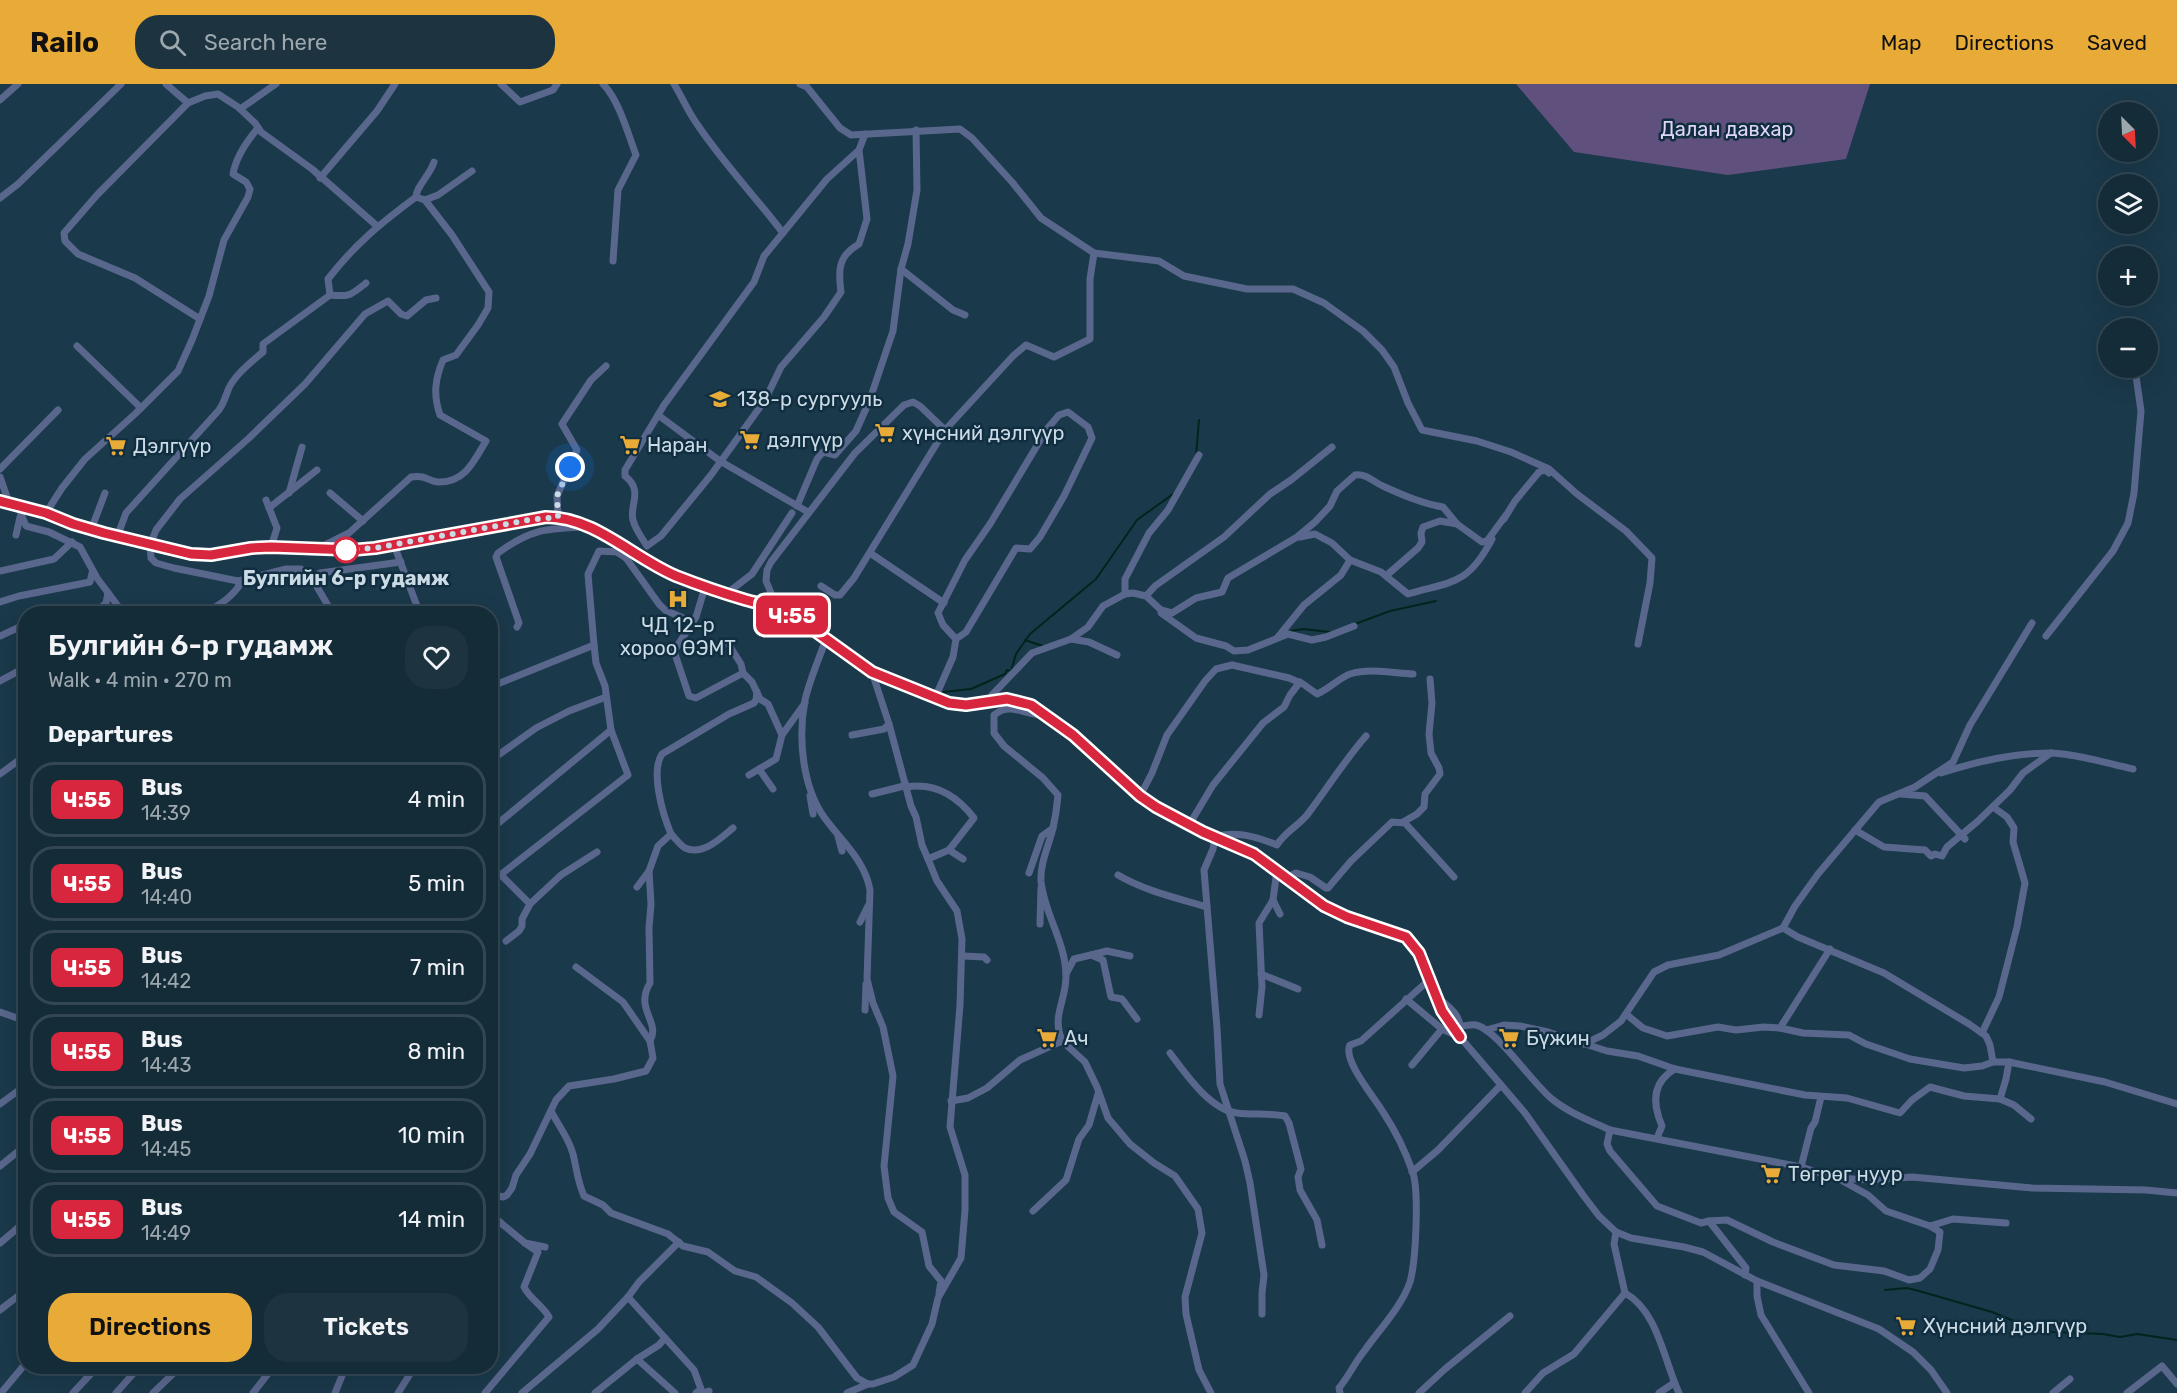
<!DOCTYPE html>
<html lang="en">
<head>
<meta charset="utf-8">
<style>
	body { margin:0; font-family:Rubik,sans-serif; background:#1d3340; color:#f1f3f6; height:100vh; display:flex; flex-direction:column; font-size:22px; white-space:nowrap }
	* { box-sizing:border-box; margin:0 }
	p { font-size:20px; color:#9da7ae }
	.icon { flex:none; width:33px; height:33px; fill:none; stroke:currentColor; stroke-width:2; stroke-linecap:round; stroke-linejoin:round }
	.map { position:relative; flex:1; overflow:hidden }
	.panel { position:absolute; left:18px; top:522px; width:480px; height:768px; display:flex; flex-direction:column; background:#142b38; border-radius:24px; box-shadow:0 6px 24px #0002,0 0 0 2px #334753 }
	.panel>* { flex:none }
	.badge { padding:0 12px; border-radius:9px; font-size:21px; line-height:39px }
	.needle { width:39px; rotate:156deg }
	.fabs { position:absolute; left:2098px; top:18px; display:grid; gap:12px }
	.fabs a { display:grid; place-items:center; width:60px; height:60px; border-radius:50%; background:#142b38; box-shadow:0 6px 24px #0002,0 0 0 2px #334753; font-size:30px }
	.you { position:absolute; width:30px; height:30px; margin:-15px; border:4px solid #fff; border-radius:50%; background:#1a73e8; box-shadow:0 0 0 9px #1a73e833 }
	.map>.badge { position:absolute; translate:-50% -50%; box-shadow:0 0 0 3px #fff }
	h2 { padding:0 30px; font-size:22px; line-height:54px }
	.round { display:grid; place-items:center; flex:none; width:63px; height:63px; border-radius:24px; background:#1d3340 }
	.overview { display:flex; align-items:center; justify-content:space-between; height:102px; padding:0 30px }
	h1 { font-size:28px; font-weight:600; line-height:45px }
	.action { display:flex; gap:12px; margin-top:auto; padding:12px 30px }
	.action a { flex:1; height:69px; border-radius:24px; background:#e8ab37; color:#111; font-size:24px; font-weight:600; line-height:69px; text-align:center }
	.action a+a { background:#1d3340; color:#f1f3f6 }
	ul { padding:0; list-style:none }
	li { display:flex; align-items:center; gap:18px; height:75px; margin:0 12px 9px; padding:0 18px; border:3px solid #334753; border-radius:24px }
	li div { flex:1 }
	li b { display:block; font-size:22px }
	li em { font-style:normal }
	li .badge { min-width:66px; font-weight:700; text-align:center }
	header { display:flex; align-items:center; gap:36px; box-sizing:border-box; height:84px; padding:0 30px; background:#e8ab37; color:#111 }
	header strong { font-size:28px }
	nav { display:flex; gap:33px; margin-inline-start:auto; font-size:21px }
	.search { width:420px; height:54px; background:#1d3340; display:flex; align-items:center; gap:15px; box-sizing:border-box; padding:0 21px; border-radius:24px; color:#9da7ae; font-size:22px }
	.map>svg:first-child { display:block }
	.green { fill:#60507e }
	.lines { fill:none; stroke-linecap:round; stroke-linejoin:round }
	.stream { stroke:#00251c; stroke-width:2 }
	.minor { stroke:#59678d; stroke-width:7 }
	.major { stroke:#7b97e3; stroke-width:8 }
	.line-casing { stroke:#fff; stroke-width:14 }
	.line { stroke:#d7263d; stroke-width:9 }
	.walk { stroke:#cadbe6; stroke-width:6; stroke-dasharray:0 10.8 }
	.stop-dot { fill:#fff; stroke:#d7263d; stroke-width:3 }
	.labels { text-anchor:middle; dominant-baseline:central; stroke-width:5; stroke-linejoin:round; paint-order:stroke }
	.park-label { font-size:20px; fill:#dfd6f5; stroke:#102e40 }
	.poi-label { font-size:20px; fill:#cadbe6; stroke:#102e40; text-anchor:start }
	.stop-label { font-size:20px; font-weight:bold; fill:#cadbe6; stroke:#102e40 }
</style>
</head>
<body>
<header>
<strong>Railo</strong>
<div class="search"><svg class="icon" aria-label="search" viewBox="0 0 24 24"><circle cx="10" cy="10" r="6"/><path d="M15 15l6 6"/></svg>Search here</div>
<nav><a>Map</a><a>Directions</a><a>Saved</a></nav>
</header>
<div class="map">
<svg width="2177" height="1309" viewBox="0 0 2177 1309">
	<rect width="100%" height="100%" fill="#1a394a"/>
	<path class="green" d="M1516,0h354l-24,75 -118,16 -154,-23z"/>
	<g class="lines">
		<g class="stream">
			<path d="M1196,372l3,-36"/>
			<path d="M1355,540l35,-13 46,-10"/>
			<path d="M1291,547l12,-2 27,3"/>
			<path d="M1025,556l18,6"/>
			<path d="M943,608l28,-3 34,-15 2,-4 4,1 5,-17 14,-20 66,-55 41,-59 36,-26"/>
			<path d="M1885,1206l22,-2 12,3 73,21 34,14 26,6 51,2 17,3 17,-3 40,6"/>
		</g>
		<g class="minor">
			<path d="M166,0l22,19 17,-7 13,-2 20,13 17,16 6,9 51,37 65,57"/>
			<path d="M501,0l19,18 33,-12 4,-6"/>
			<path d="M603,0c16,16 25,50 33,71l-18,35 -5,71"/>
			<path d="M674,0c8,13 14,28 23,40 26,39 58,72 86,109"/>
			<path d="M800,0l7,3 33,41 11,7 109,-6 12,9 40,44 29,36 53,35 65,8 25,15 63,13h46l31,14 39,28 19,19 12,17 14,36 14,27 55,11 34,11 38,17 28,25 49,37 26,27 -2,25 -12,61"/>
			<path d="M0,16l18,-16"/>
			<path d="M188,19l-91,92 -33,38 1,8 13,13 57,24 65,41"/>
			<path d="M240,25l36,-25"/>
			<path d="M859,66l8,69 -8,25c-21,12 -21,26 -18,48l-17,25 -43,50 -16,33 -54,75 -50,61 -14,10c-5,-8 -12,-17 -14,-26 -4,-15 11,-29 -8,-44v-6l39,-65 90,-123 10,-26 63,-77 32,-29 6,-16"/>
			<path d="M320,94l57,-67 18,-27"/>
			<path d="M416,113c0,-10 14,-22 18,-35"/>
			<path d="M0,114l18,-14 103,-100"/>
			<path d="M901,185l52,41 12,5"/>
			<path d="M330,211c20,2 21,0 36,-12"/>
			<path d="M77,262l64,62"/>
			<path d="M658,331l62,46 88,51"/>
			<path d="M0,385l58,-59"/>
			<path d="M0,393l9,26"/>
			<path d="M289,409l13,-46"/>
			<path d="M330,409l33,28"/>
			<path d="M266,416l11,28 -6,19"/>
			<path d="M21,422v8l5,12 23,6 31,15 17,31 27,36"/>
			<path d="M797,422l20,-47 6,-7 12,3 21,-24 13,-29 24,-71 8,-62 7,-25 9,-54 -1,-60"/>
			<path d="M269,424l48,-38"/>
			<path d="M46,429l16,-25 23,-29 50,-45 43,-43 14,-31 17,-44 15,-56 24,-43 2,-8 -4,-7 -13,-8c3,-18 14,-33 25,-46"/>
			<path d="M558,433l-1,-21 20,-46 -15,-26 29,-44 15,-14"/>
			<path d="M1504,435l11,-18 24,-29 6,-2 4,3"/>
			<path d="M91,446l14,-37"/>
			<path d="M16,451l4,-18"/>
			<path d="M117,453l9,-24 93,-103c5,-7 5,-10 8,-17 4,-15 24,-31 36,-41v-8l67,-49 -2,-16c27,-35 53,-56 88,-82l9,3 13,-5 34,-24"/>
			<path d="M394,461l26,69"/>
			<path d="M317,465l32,-16 62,-56c17,-2 16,4 27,5 27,1 36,-21 48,-41l-46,-26c-7,-20 -5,-36 3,-55l13,-5 22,-30 10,-17 1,-16 -37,-57 -27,-35"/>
			<path d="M870,469l74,50"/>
			<path d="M629,470l-3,4 33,46 6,6 27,12"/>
			<path d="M1350,476l31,12 27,22c45,-13 60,-9 84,-55"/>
			<path d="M0,487l54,-12 18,-17"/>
			<path d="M1387,491l31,-27 4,-6 -1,-9 2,-6 17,-6 17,3"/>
			<path d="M313,496l7,-7 81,-11"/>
			<path d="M821,502l14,9h5l14,-17 91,-148 68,-74 13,-11 28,12 36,-18v-60l4,-26"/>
			<path d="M705,503l-9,30 -22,34 15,45 7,2 47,-25 9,9 8,17 8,5 14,31 23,-32"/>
			<path d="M726,510l26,-20 40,-61"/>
			<path d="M1125,510v-15l24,-46 19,-23 31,-55"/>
			<path d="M1146,512l9,-10 69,-49 46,-43 21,-14 41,-33"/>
			<path d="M0,518l19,-6 71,-14 2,-9"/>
			<path d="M777,523l-11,-26 1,-11 4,-8 84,-109 49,-48 9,-3 7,4 25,24"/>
			<path d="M1161,526v3l35,25 30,8 8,5 14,-1 40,-16 24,6 14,-3 28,-11"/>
			<path d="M85,530l11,-2 10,-9 2,-10"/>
			<path d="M200,530c16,-6 29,-14 39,-28l-1,-5"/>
			<path d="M333,530l-20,-34 -12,-11h-15l-48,12 -64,-13 -18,-5 -5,-5 -1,-13 6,-15 24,-31 68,-60 57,-55 60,-70 23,-13 13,13 6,2 19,-16 10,-2"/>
			<path d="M517,543l2,-4 -23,-66 2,-4c34,-25 48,-24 89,-26"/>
			<path d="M0,552l26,-12"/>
			<path d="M2046,552l67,-85 15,-28 6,-30 7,-82 -6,-42"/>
			<path d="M1278,553l26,-32 37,-30 9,-15 -18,-17 -17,-9 -15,3"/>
			<path d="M826,555c-7,20 -16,40 -21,61 -7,37 -3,86 19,117 17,24 41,43 46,73l-3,89 6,24 10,24 10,49 -9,90 4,32 6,14 28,20 7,34 12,15 -2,12"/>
			<path d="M1071,555l18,3 28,13"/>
			<path d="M729,561l12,19 2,9"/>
			<path d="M0,597l26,-14"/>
			<path d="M490,603l104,-42"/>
			<path d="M935,614l18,-41 3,-18 -13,-14 -5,-12 27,-53 25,-36 57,-95 12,-14 9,-3 20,15 4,11 -28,58 -24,41 -10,12 -14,-1 -50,84 -10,7"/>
			<path d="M990,617l2,-6 40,-42 39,-14 17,-12 15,-21 22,-12 8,-1 13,3 15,14 11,3 24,-15 26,-6 6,-14 69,-41 18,-15 15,-16 7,-15 18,-16c12,-2 19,8 30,12 18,8 38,17 58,20l14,17 25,18 5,-1 19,-26"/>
			<path d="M1042,628l-1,3c-18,-1 -31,-13 -47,0v18l10,13 39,32 15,17c-1,12 -3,25 -6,37 -4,15 -12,32 -11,49 3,32 24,60 25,93 1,26 -15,41 -4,67"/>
			<path d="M852,651l32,-6 5,-5"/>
			<path d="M490,677l46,-33 33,-17 37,-14"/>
			<path d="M759,685l14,20"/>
			<path d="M1941,689c34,-11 74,-20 110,-20 27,1 55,10 82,16"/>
			<path d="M0,690l26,-19"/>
			<path d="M749,691l27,-16 6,-24"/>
			<path d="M906,703c29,-5 51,9 68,31l-25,32 -21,9"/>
			<path d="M872,710l32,-8 1,-3"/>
			<path d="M1901,710l24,2 40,43"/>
			<path d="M810,712l3,18"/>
			<path d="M1140,712l12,-23 15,-38 38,-54 11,-12 16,-4 57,13 14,6 14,10c12,-5 22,-16 33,-20 20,-6 43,-1 63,0"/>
			<path d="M1403,738l14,-8 7,-7 1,-13 15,-20 -1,-6 -8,-15 -2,-19 3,-31 -2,-24"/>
			<path d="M1189,741l24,-40 50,-62 21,-16 6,-12 10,-13"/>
			<path d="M490,746l121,-100"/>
			<path d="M1855,746l29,17 41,3 6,6 4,-2 7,2 5,-9 31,-26 32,-31 13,-17 28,-20"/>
			<path d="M671,750c4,4 9,11 14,14 18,8 36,-10 48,-20"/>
			<path d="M838,752l4,15"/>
			<path d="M949,766l14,9"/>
			<path d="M1029,789l13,-37 11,-8"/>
			<path d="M1118,791c27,16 59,23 89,32"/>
			<path d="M502,792l28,28 31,-29 36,-23"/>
			<path d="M1286,794l10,-5 14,4 16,11h2l23,-27 41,-39 13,1 49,54"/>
			<path d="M490,799l138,-108 -17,-45 -6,-44 -9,-23 -2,-18 -6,-71 11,-23 18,1 9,6"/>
			<path d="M637,803l12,-16"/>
			<path d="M1273,816l7,14"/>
			<path d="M860,838l8,-16"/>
			<path d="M1040,840l1,-36"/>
			<path d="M1783,844l15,9 86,36 85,51 17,12 4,9 3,17"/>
			<path d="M506,857l13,-10 3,-5v-7l8,-15"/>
			<path d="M1091,871l16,-4 23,5"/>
			<path d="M963,872l21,1 3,3"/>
			<path d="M1066,890l8,-15 17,-4 12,5 8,37 11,2 15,20"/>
			<path d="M1261,890l37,15"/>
			<path d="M1438,914c15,11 25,20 22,39"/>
			<path d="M1406,915l36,30 18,8 65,76 58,82 16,21 17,16 15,6 53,9 19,5 54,29 122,48 34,23 18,18 16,23"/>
			<path d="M865,926l1,-26"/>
			<path d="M0,928l26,9"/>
			<path d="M1626,930l17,14 24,8 51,-9 18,3 28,-3 16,1 50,-79"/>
			<path d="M1259,931l3,-28 -3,-64 14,-23 4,-30"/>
			<path d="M1462,942c4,0 9,-2 14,-1 20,4 58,60 76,74 17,14 39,22 58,31l191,37 35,11 34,2 42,-3 120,11 114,2 31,3"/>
			<path d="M1780,944l23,5 46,2 17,9 44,15 54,9 18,-2 11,-4h16l-3,17 -6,20"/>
			<path d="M1486,946l18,-5 16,1 28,6 59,19 31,5 37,13 130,26 42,3 53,15 12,-13 18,-13 34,9 36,3 14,6 17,14"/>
			<path d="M1982,949l17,-36 18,-70 8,-44 -12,-41 1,-14 -7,-11 -14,-10"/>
			<path d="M650,957c11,-19 -16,-32 0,-58l-1,-55 2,-24 -2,-33 9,-25 13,-12c-8,-19 -21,-62 -9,-80l67,-40 25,-11 2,-3 1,-8"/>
			<path d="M1584,960l19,-9 18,-14 33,-49 14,-7 51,-10 64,-27 12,-22 23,-32 61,-72 36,-15 38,-25 17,-37 62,-102"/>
			<path d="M1170,969c15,20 40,57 67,60 16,2 32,0 48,3l4,7 12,46 -3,8 2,13 17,30 5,25"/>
			<path d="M2009,978l96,20 72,22"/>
			<path d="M1412,981l30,-36"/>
			<path d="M951,1017l17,-3 19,-10 33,-28 42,-19 23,21 12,25 11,31 22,26 24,19 21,13 23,33 4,24 -17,64 1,17 13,56 12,23"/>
			<path d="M0,1020l26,-19"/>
			<path d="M551,1027c7,14 18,27 22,43 4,16 4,26 11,42l19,9 8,8 57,21 15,12 25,6 27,19 21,6 36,26 26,24 39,51 11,6"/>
			<path d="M1610,1046l-3,14 3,7 47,55 44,17 8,-2 37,47 -1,7"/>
			<path d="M1657,1054l5,-12c-10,-23 -10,-44 13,-57"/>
			<path d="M0,1082l26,-21"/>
			<path d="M1801,1083l10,-39 4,-6 6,-25"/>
			<path d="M1412,1088l26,-22 63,-65"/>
			<path d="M490,1110l13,3 4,-2 5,-7 4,-13 14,-21 26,-54 13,-14 45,-7 32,-8 7,-13 -3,-17 -27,-39 -47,-35"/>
			<path d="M1033,1127l33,-31 13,-41 10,-14 9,-31"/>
			<path d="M490,1130l35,29 20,4"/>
			<path d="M1709,1137l18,-1 46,22 61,23 50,6 25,9 11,-2 10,-9 8,-19 2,-18 -10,-6 -44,-15 -18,-16 -29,-16"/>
			<path d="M1930,1142l23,-7 53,4"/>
			<path d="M1616,1148l-2,12 11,49c33,18 39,68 54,100"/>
			<path d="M490,1152l10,-14"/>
			<path d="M0,1159l26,-22"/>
			<path d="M1757,1197v15l4,19 48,78"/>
			<path d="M628,1213l11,-15 40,-40"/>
			<path d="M0,1226l26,-20"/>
			<path d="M1262,1230v-21l2,-18 -14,-92 -5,-22 -25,-77 -3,-56 -13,-158 9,-21 2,-12c20,-7 42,0 62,8 8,-13 21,-19 30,-30 20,-26 37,-54 59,-79"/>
			<path d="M637,1275l38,34"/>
			<path d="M1,1309l25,-30"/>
			<path d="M73,1309l25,-27"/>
			<path d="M116,1309l24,-27"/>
			<path d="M153,1309l28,-27"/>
			<path d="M253,1309l21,-27"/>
			<path d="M335,1309l11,-27"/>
			<path d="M398,1309l17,-27"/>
			<path d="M485,1309l64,-76c-7,-12 -19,-18 -25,-30l14,-35 -13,-9"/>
			<path d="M522,1309l76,-64 30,-32 66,73 7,19 -5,4"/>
			<path d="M595,1309l42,-34 22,-14 6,-7"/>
			<path d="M702,1309l7,-2"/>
			<path d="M847,1309l21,-9h5l21,-7 19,-12 19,-41 6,-26 23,-40 4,-48v-35l-15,-48 10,-122 2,-66 -5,-28 -20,-30 -9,-22 -6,-14 -6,-28 -5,-11 -22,-82 -17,-52"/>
			<path d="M1340,1309l-1,-5c10,-12 16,-26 26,-38 14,-20 37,-44 45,-68 6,-21 9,-89 3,-109 -7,-20 -18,-43 -30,-61 -8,-14 -41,-52 -33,-67l11,-4 69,-62"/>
			<path d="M1419,1309l26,-24 65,-53"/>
			<path d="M1525,1309l18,-20 31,-19 51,-61"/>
			<path d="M1659,1309l15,-10"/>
			<path d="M2053,1309l17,-14"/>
			<path d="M2127,1309l35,-27 15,18"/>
		</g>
		<path class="major" d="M0,417l46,12 27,11 44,13 74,17 20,1 40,-8h20l81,3 23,-2 171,-31c49,0 87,41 130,59 23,9 46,17 70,24 15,4 30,7 44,13l82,59 77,31 17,2 41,-6 24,6 42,30 67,61 16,11 47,25 63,30 58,44 23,11 59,20 13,16 27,66 14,18"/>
	</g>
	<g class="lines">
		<g class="line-casing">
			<path id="line" d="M0,417l46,12 27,11 31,9 87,21 20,1 40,-7 20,-1 81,3 23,-2 171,-31c49,0 87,41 130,59 23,9 46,17 70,24 15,4 30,7 44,13l82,59 77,31 17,2 41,-6 24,6 42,30 67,61 16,11 47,25 51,22 70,52 23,11 59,20 13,16 23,58 18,26"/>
		</g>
		<use href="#line" class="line"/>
		<path class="walk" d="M346,466l29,-2 154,-28 29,-3 -1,-21 13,-29"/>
	</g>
	<defs>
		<g id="school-bare" transform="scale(1.62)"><path d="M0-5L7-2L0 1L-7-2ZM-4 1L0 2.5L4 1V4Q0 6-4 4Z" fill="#e8ab37" stroke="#102e40" stroke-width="2.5" paint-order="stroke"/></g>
		<g id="supermarket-bare" transform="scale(1.62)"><path d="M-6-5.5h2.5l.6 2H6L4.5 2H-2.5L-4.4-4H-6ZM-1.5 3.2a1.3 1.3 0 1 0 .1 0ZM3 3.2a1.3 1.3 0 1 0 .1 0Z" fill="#e8ab37" stroke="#102e40" stroke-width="2.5" paint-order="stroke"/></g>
		<g id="hospital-bare" transform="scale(1.62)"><path d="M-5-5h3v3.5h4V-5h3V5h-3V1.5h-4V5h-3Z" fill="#e8ab37" stroke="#102e40" stroke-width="2.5" paint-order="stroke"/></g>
	</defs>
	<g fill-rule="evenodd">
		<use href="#school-bare" x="720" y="315"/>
		<use href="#supermarket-bare" x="885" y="349"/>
		<use href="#supermarket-bare" x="750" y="356"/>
		<use href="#supermarket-bare" x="630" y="361"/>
		<use href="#supermarket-bare" x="116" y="362"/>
		<use href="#hospital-bare" x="678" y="515"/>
		<use href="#supermarket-bare" x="1047" y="954"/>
		<use href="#supermarket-bare" x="1509" y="954"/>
		<use href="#supermarket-bare" x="1771" y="1090"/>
		<use href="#supermarket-bare" x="1906" y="1242"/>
	</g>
	<circle class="stop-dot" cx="346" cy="466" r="12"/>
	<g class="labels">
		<g class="park-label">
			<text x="1727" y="45">Далан давхар</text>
		</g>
		<g class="poi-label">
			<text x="737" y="315">138-р сургууль</text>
			<text x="902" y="349">хүнсний дэлгүүр</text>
			<text x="767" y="356">дэлгүүр</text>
			<text x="647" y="361">Наран</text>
			<text x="133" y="362">Дэлгүүр</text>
			<text x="678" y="541" text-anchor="middle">ЧД 12-р<tspan x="678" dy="23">хороо ӨЭМТ</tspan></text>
			<text x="1064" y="954">Ач</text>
			<text x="1526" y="954">Бүжин</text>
			<text x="1788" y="1090">Төгрөг нуур</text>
			<text x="1923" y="1242">Хүнсний дэлгүүр</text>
		</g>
		<g class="stop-label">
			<text x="346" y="494">Булгийн 6-р гудамж</text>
		</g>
	</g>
</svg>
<div class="fabs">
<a><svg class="needle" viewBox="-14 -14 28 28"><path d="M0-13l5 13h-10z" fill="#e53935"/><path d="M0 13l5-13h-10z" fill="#9da7ae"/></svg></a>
<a><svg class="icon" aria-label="layers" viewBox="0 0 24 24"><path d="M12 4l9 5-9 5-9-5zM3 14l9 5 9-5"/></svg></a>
<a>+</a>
<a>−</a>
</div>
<div class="you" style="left:570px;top:383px"></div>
<b class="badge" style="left:792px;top:531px;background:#d7263d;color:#fff">Ч:55</b>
<section class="panel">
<div class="overview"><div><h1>Булгийн 6-р гудамж</h1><p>Walk · 4 min · 270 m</p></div><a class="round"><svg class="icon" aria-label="heart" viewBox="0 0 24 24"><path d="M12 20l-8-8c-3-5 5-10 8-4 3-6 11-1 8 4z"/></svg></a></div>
<h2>Departures</h2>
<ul>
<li><span class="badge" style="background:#d7263d;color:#fff">Ч:55</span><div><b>Bus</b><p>14:39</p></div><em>4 min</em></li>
<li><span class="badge" style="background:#d7263d;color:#fff">Ч:55</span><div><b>Bus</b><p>14:40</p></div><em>5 min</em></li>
<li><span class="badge" style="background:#d7263d;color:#fff">Ч:55</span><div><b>Bus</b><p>14:42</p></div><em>7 min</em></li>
<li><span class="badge" style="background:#d7263d;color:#fff">Ч:55</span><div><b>Bus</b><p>14:43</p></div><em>8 min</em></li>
<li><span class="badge" style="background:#d7263d;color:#fff">Ч:55</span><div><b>Bus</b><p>14:45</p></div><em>10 min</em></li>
<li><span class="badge" style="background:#d7263d;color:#fff">Ч:55</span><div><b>Bus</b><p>14:49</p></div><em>14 min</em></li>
</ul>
<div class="action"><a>Directions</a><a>Tickets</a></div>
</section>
</div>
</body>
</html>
